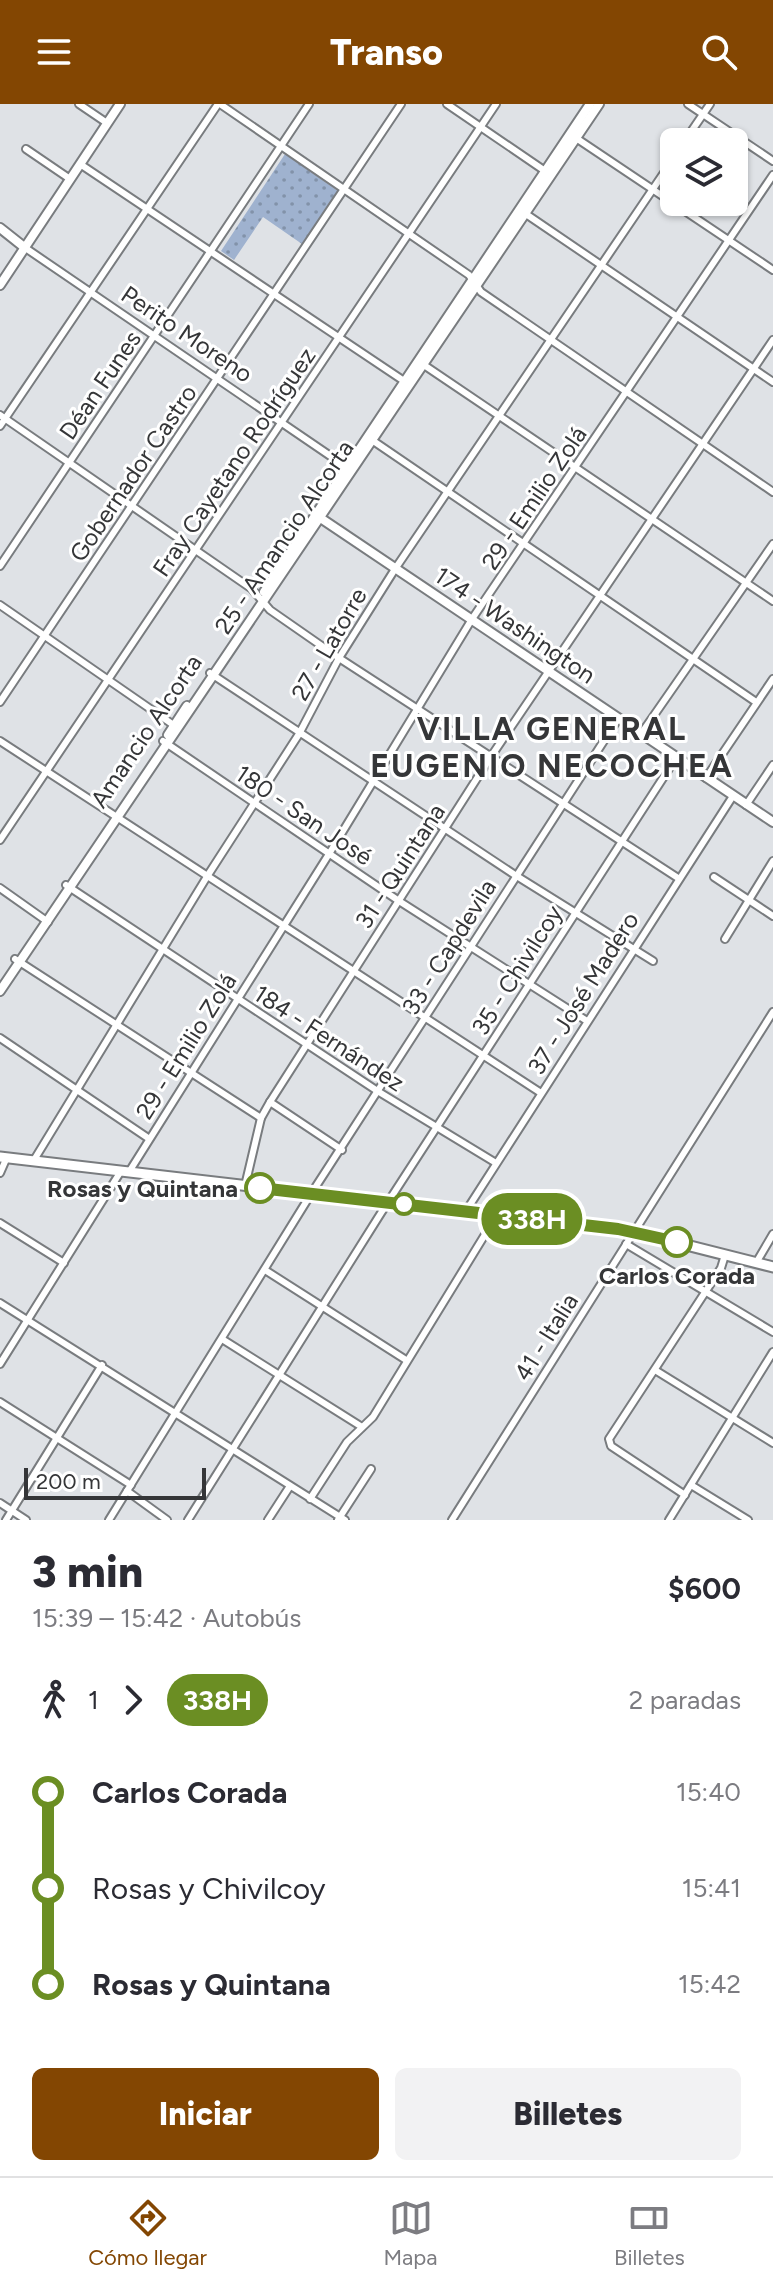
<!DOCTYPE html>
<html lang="es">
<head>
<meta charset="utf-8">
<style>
	body { margin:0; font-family:Figtree,sans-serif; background:#f2f2f3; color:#2b2b33; height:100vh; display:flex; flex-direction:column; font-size:30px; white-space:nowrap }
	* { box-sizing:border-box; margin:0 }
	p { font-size:26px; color:#7c7c81 }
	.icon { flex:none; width:44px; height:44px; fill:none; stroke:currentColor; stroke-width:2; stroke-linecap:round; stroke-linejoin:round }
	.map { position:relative; height:1416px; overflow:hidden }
	.side { display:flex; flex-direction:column; background:#fff; flex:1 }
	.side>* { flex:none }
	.badge { padding:0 16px; border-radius:26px; font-size:28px; line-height:52px }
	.controls { position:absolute; left:660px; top:24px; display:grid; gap:16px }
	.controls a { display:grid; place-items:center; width:88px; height:88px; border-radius:12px; background:#fff; box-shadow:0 2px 6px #0004; font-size:40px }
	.scale { position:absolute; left:24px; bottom:20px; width:182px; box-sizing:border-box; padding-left:8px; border:4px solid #353638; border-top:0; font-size:22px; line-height:28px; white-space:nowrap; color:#353638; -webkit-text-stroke:6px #fff; paint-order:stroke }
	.map>.badge { position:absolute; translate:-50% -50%; box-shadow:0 0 0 4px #fff }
	.legs { display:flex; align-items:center; gap:12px; height:88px; padding:0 32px; font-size:26px }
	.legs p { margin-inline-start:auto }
	.head { display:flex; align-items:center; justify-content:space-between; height:136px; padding:0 32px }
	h1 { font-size:44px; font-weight:800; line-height:60px }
	.action { display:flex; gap:16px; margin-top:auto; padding:16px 32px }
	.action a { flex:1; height:92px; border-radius:12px; background:#834602; color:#fff; font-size:32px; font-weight:800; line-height:92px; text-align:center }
	.action a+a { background:#f2f2f3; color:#2b2b33 }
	ul { padding:0 32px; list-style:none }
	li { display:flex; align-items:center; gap:28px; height:96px; font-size:30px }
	li i { display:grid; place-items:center; width:12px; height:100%; margin:0 10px; background:currentColor }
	li i::after { content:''; width:20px; height:20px; margin:-10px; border:6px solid; border-radius:50%; background:#fff }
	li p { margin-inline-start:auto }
	li:first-child i { background:linear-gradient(#0000 50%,currentColor 0) }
	li:last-child i { background:linear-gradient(currentColor 50%,#0000 0) }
	header { display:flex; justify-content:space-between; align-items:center; height:104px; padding:0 32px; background:#834602; color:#fff; font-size:36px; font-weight:800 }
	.tabs { display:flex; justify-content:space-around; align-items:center; height:112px; border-top:2px solid #e1e1e2; background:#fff; font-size:22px; color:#7c7c81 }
	.tabs a { display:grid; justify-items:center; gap:4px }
	.tabs .current { color:#834602 }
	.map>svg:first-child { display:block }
	.park { fill:url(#park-dots) }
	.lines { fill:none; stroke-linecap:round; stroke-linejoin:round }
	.street-casing { stroke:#797c7f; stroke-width:10 }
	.secondary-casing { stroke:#797c7f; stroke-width:12 }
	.primary-casing { stroke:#797c7f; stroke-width:13 }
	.street { stroke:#fff; stroke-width:6 }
	.secondary { stroke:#fff; stroke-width:8 }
	.primary { stroke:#fff; stroke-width:9 }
	.line-1-casing { stroke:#fff; stroke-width:18 }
	.line-1 { stroke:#6b8e23; stroke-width:12 }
	.stop-1-dot { fill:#fff; stroke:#6b8e23; stroke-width:4 }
	.labels { text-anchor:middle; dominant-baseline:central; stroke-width:6; stroke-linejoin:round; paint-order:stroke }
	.street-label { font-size:24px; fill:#353638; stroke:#fff }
	.stop-label { font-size:24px; font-weight:bold; fill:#353638; stroke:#fff; text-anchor:end }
	.district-label { font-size:32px; font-weight:bold; letter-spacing:2px; fill:#353638; stroke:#fff }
</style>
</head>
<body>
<header><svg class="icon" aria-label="menu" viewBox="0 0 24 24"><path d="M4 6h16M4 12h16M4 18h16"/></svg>Transo<svg class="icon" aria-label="search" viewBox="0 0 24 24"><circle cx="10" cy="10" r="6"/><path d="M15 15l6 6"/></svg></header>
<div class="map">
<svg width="773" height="1416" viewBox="0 0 773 1416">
	<defs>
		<pattern id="park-dots" width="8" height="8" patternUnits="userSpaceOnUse" patternTransform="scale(2)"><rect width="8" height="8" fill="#9fb2cf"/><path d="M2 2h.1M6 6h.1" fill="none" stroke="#8292a9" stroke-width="1.8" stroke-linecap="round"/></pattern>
	</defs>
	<rect width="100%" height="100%" fill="#dfe2e6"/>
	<path class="park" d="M285,50l53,37 -36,53 -39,-27 -29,43 -13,-9z"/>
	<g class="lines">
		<g class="street-casing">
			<g id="street">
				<path d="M79,0l28,19"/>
				<path d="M220,0l249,171 12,17 292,200"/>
				<path d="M447,0l101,69"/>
				<path d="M688,0l85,57"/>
				<path d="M573,32l200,134"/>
				<path d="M684,38l26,-38"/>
				<path d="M26,45l44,30"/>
				<path d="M80,60l327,219"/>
				<path d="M523,108l250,170"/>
				<path d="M24,143l324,221"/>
				<path d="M421,259l352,238"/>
				<path d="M0,311l252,174 18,21 69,48 339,220"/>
				<path d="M0,322l218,-322"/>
				<path d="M369,334l387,264"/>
				<path d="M0,462l309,-462"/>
				<path d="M0,501l175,121"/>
				<path d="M210,569l305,202 138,86"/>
				<path d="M0,598l401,-598"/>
				<path d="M641,630l132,-190"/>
				<path d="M0,637l541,352"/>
				<path d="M163,637l236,160 188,120"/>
				<path d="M706,674l67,-99"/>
				<path d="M746,701l27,-40"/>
				<path d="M0,736l496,-736"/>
				<path d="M714,773l59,39"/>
				<path d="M66,781l313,207 117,71"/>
				<path d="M0,784l48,34"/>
				<path d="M725,835l48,-78"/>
				<path d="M15,855l246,159"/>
				<path d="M0,934l148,100"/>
				<path d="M270,998l72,48"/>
				<path d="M34,1056l174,-285 91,-141 40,-76 56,-89 279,-411"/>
				<path d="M129,1068l200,-318 143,-235 301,-444"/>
				<path d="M0,1069l7,-16"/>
				<path d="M245,1082l16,-68 9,-16 220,-344 283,-418"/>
				<path d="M466,1107l267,-415"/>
				<path d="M0,1119l64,40"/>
				<path d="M626,1140l147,88"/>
				<path d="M756,1159l17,-29"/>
				<path d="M265,1166l141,90"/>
				<path d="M0,1199l345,217"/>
				<path d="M222,1235l140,88"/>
				<path d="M0,1260l121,-193"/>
				<path d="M655,1266l118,73"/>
				<path d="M0,1298l131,83"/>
				<path d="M691,1381l57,35"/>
				<path d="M127,1387l40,29"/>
				<path d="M685,1391l-74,-49 -2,-7 112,-171 4,-13"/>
				<path d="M310,1395l37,-57 26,-25 124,-202"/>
				<path d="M0,1399l26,17"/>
				<path d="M6,1416l96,-155"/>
				<path d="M109,1416l202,-326 307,-475"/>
				<path d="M188,1416l193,-307 295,-455"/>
				<path d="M268,1416l22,-34"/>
				<path d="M338,1416l33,-51"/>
				<path d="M452,1416l321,-508"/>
				<path d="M669,1416l104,-168"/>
			</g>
		</g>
		<g class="secondary-casing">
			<g id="secondary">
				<path d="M0,124l24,19"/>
				<path d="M0,181l120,-181"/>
				<path d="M319,413l454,305"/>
				<path d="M264,488l326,-488"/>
				<path d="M168,631l19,-29"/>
				<path d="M0,887l599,-887"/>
			</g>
		</g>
		<g class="primary-casing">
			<path id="primary" d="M0,1053l627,73 146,37"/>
		</g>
		<use href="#street" class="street"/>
		<use href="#secondary" class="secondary"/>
		<use href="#primary" class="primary"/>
	</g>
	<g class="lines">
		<g class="line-1-casing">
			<path id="line-1" d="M260,1084l358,41 59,13"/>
		</g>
		<use href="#line-1" class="line-1"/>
	</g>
	<g class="stop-1-dot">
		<circle cx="260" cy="1084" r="14"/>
		<circle cx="404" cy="1100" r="10"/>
		<circle cx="677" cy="1138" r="14"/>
	</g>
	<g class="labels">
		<g class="street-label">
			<text transform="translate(187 230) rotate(34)">Perito Moreno</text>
			<text transform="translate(100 281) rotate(-56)">Déan Funes</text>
			<text transform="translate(234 358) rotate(-56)">Fray Cayetano Rodríguez</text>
			<text transform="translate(133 369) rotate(-56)">Gobernador Castro</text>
			<text transform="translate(534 394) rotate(-56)">29 - Emilio Zolá</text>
			<text transform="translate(284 433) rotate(-56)">25 - Amancio Alcorta</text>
			<text transform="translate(515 521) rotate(34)">174 - Washington</text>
			<text transform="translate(329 540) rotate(-60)">27 - Latorre</text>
			<text transform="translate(146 627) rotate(-56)">Amancio Alcorta</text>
			<text transform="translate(304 711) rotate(34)">180 - San José</text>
			<text transform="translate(400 762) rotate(-57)">31 - Quintana</text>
			<text transform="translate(449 843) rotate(-58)">33 - Capdevila</text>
			<text transform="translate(517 866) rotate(-58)">35 - Chivilcoy</text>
			<text transform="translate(583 889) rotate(-58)">37 - José Madero</text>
			<text transform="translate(329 934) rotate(33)">184 - Fernández</text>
			<text transform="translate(186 942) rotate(-58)">29 - Emilio Zolá</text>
			<text transform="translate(546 1233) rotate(-58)">41 - Italia</text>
		</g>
		<g class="stop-label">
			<text x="238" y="1084">Rosas y Quintana</text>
			<text x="677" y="1171" text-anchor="middle">Carlos Corada</text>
		</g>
		<g class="district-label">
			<text x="552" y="625">VILLA GENERAL<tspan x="552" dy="37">EUGENIO NECOCHEA</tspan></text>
		</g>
	</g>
</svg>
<div class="controls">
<a><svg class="icon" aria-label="layers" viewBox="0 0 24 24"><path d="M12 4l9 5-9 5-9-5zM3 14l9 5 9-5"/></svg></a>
</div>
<div class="scale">200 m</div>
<b class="badge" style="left:532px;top:1115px;background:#6b8e23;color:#fff">338H</b>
</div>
<section class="side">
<div class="head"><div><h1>3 min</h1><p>15:39 – 15:42 · Autobús</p></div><b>$600</b></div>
<div class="legs"><svg class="icon" aria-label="walk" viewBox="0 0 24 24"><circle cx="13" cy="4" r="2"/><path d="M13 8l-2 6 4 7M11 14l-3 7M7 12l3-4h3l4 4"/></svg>1<svg class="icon" aria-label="forward" viewBox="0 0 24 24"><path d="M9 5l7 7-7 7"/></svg><b class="badge" style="background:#6b8e23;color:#fff">338H</b><p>2 paradas</p></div>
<ul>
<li><i style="color:#6b8e23"></i><b>Carlos Corada</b><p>15:40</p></li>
<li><i style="color:#6b8e23"></i><span>Rosas y Chivilcoy</span><p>15:41</p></li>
<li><i style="color:#6b8e23"></i><b>Rosas y Quintana</b><p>15:42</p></li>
</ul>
<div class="action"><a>Iniciar</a><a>Billetes</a></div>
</section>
<nav class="tabs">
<a class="current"><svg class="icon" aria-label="directions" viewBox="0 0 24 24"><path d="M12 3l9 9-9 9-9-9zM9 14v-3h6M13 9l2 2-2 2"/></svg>Cómo llegar</a>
<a><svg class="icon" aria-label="map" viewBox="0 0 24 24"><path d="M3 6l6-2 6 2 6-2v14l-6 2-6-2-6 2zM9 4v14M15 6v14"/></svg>Mapa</a>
<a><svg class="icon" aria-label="tickets" viewBox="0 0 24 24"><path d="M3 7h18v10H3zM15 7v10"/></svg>Billetes</a>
</nav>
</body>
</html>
